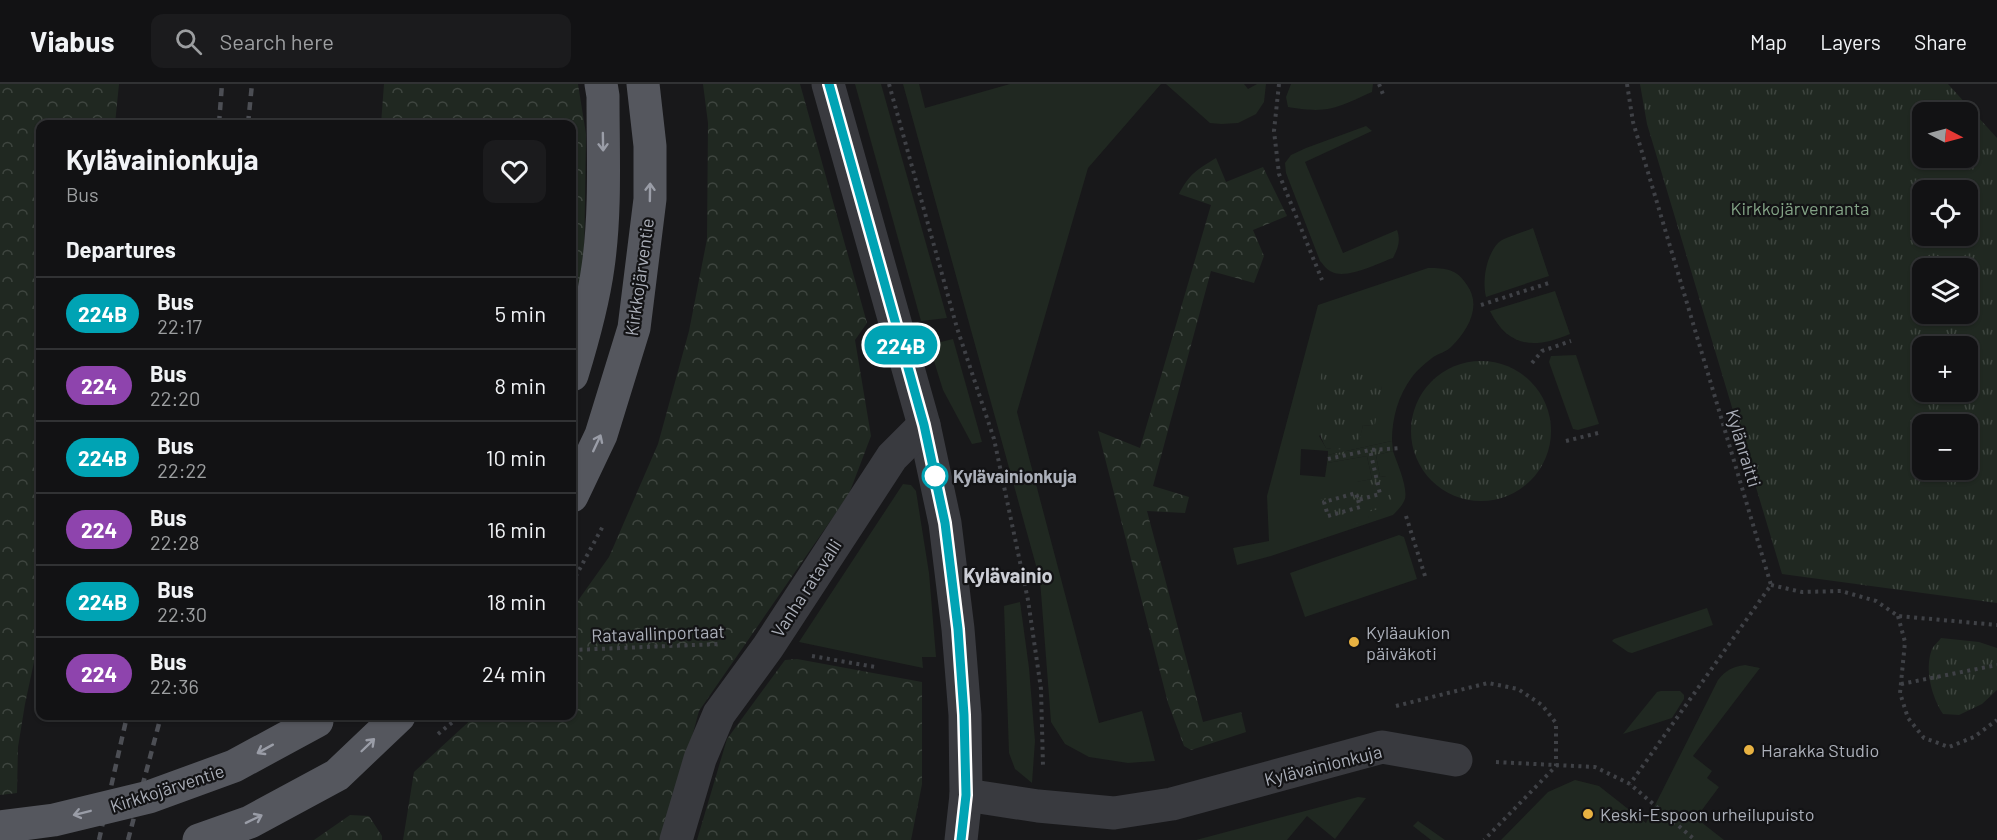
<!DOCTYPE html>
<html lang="en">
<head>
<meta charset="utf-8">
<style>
	body { margin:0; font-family:Barlow,sans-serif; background:#1b1b1d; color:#f1f3f6; height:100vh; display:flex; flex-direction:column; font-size:22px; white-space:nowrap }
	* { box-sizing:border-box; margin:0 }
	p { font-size:20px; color:#9c9ea0 }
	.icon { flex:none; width:33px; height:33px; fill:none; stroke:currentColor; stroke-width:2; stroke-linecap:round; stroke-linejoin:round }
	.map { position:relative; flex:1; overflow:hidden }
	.panel { position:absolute; left:36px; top:36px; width:540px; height:600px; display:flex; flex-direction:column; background:#121214; border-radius:12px; box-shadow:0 2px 4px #0004,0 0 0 2px #313234 }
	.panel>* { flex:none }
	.badge { padding:0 12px; border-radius:20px; font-size:21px; line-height:39px }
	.needle { width:39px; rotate:96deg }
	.buttons { position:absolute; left:1912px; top:18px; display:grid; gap:12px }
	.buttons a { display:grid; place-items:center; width:66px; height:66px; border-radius:12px; background:#121214; box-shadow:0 2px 4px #0004,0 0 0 2px #313234; font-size:30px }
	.map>.badge { position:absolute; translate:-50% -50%; box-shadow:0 0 0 3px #fff }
	h2 { padding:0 30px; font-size:22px; line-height:54px }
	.round { display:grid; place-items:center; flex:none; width:63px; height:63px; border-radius:12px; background:#1b1b1d }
	.head { display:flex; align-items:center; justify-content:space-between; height:102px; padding:0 30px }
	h1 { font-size:28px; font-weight:700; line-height:45px }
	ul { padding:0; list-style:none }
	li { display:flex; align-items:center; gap:18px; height:72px; padding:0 30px; border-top:2px solid #313234 }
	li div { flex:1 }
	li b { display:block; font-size:22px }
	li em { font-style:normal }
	li .badge { min-width:66px; font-weight:700; text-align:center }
	header { display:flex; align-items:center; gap:36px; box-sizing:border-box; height:84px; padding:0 30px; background:#121214; border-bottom:2px solid #313234 }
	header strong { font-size:28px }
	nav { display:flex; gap:33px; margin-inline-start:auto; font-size:21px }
	.search { width:420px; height:54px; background:#1b1b1d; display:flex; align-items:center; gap:15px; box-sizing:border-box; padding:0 21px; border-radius:12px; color:#9c9ea0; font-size:22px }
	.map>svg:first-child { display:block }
	.green { fill:#202821; fill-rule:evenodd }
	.forest { fill:url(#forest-crowns) }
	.park { fill:url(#park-tufts); fill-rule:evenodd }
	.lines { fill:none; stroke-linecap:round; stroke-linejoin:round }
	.path { stroke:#3f4146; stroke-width:4; stroke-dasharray:3 4.5; stroke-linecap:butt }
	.minor { stroke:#393a3f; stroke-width:33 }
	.major { stroke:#55575e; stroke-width:33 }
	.rail { stroke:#4c4e54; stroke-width:4.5; stroke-dasharray:8 6; stroke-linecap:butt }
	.major-bridge { stroke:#55575e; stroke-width:33 }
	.oneway { stroke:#9a9da7 }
	.line-casing { stroke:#fff; stroke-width:14 }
	.line { stroke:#00a3b4; stroke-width:9 }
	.stop-dot { fill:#fff; stroke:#00a3b4; stroke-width:3 }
	.poi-dot { fill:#e8b242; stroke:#131315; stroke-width:2 }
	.labels { text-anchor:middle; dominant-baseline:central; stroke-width:4.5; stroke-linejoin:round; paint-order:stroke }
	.park-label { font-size:18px; fill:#83a386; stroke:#131315 }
	.street-label { font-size:18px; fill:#abafb9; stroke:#131315 }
	.stop-label { font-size:18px; font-weight:bold; fill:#abafb9; stroke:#131315; text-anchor:start }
	.poi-label { font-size:18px; fill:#abafb9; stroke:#131315; text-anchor:start }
	.neighbourhood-label { font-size:20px; font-weight:bold; fill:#ccced5; stroke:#131315 }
</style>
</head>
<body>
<header>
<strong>Viabus</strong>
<div class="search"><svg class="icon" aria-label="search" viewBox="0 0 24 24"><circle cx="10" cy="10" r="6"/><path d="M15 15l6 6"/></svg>Search here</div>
<nav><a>Map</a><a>Layers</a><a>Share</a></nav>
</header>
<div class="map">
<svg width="1997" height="756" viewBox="0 0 1997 756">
	<defs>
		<pattern id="forest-crowns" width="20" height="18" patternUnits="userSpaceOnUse" patternTransform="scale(1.5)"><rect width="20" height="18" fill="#202821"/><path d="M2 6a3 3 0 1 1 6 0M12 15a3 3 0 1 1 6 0" fill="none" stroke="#3e453f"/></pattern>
		<pattern id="park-tufts" width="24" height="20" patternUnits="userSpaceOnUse" patternTransform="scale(1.5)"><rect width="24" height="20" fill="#202821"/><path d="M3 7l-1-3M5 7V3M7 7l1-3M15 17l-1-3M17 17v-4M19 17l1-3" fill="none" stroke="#3e453f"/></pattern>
	</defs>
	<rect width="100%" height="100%" fill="#18181a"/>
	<g class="green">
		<path d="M855,0h26l66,234 -26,3z"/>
		<path d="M903,0h16l6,24 85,-24h151l-73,84 -71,244 82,311 43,-12 13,50 -27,2 -39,-6 -24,-13 -14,-22 -11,-142z"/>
		<path d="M1166,0h78l4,5 9,-5h9l-2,18 -8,12 -18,9 -16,1 -12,-1z"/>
		<path d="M1291,0h82l-1,8c-36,16 -43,22 -84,15l-2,-10z"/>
		<path d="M1366,42l6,5 -67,31 38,91 54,-23c4,11 1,18 -4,28 -15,5 -48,23 -63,13 -4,-2 -7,-7 -10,-10l-34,-88 -1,-10 6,-8 15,-7z"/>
		<path d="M1533,144l16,48 -63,21c-4,-16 0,-41 12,-54 6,-6 27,-11 35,-15z"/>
		<path d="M1428,184c18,0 29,1 39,17 15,21 1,45 -15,61 -5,6 -13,7 -20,12 -6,5 -15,12 -20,19 -14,19 -20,41 -20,64l-64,14v-4l-27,-2 -1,26 25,2 2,-14 40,-7 5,23 -15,3 12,37 -2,-7 19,-36 -6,1 -4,-22 17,-4c4,12 15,36 12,48 -2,6 -8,12 -12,16l-122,41 -34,9 -4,-17 36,-7 -2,-45 51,-191zM1382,302l-10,40 -9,-1 -4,15c-12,7 -19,11 -33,8l-7,-12z"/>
		<path d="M1555,207l15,43c-35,15 -62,14 -80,-23z"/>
		<path d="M953,255l29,103 -10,2 -29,-54 -14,-45z"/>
		<path d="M1576,271l23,69 -21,6 -5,-1 -24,-67 2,-6z"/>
		<path d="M903,400l8,1 5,6 13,82 7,84h-14l1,11 -124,-26z"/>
		<path d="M1399,451l5,2 13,42 -112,38 -15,-44z"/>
		<path d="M1020,518l9,66 6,73 -3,42 -17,-14 -6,-16 -5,-147z"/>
		<path d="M1707,524l6,17 -81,28 -4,-1 -16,-11 2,-2z"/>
		<path d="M1745,581l15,3 -67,88 19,15 -5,7 12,9 -23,31 28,22h-223l47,-48 27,-12 24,6 47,37 72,-143c8,-10 14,-13 27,-15z"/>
		<path d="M1661,607h19l4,4v4l-12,19 -49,16 34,-42z"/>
		<path d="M1358,713l8,1 -31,41 -28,-23 -20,24h-91z"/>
		<path d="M1418,737l27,19h-14l-18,-14z"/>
	</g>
	<g class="forest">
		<path d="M0,0h119l-4,40h-75v510l-15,70 -7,43 -1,46 -17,2z"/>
		<path d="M384,0h194l8,50 -2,133 -12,58v-201h-191z"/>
		<path d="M703,0h97l67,239 -12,17 16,96 -22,58 -150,217 -35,129h-261l11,-68 61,-56h97v-107l37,-52 49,-113 31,-113 18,-92 1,-116z"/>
		<path d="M1216,74l10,24 37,-15 24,49 -34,14 11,26 -10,27 -43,-12 -58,215 36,11 -4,16 -38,-2 56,211 38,-10 5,20 -55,18 -7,-4 -16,-43 -70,-272 42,17 71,-243 -32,-11c10,-20 19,-25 37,-36z"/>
		<path d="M797,575l125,23v102l-11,56h-214l30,-101 58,-79z"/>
		<path d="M350,731l19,1 13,20v4h-68z"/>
	</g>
	<g class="park">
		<path d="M1640,0h308l49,54v465l-215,-29 -135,-450zM1968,28v46h-45v-46zM1968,106v46h-45v-46zM1968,184v46h-45v-46zM1968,262v46h-45v-46zM1968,340v46h-45v-46z"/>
		<circle cx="1481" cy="347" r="70"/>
		<path d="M1326,282c18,3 46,3 56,20l-7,38 -3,2 -9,-1c-1,4 -2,11 -4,15 -6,11 -23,10 -33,8 -14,-25 -8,-53 -4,-79z"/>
		<path d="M1392,357l1,10 -17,4 4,22 7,-1 6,29 -25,7 1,8 -40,11 -9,-31 37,-12 -1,-6 16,-3 -5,-23 -40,7 1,-8z"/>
		<path d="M1941,554l38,4 18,6v42l-15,14 -23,11 -16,-1c-11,-17 -19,-44 -11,-65 2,-4 7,-8 9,-11z"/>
	</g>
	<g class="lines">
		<g class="path">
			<path d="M889,0l68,244 37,111 34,161 13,89 2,77"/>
			<path d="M1279,0l-5,47 5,43 43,106"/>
			<path d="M1379,0l5,13"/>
			<path d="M1627,0l6,38 138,463 -141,199"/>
			<path d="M1481,221l71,-23"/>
			<path d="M1532,279l10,-12 29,-10"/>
			<path d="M1566,357l36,-9"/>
			<path d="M1328,375l42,-9 31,-2"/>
			<path d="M1358,416l2,7 -32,9 -4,-14 32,-9 2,7 22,-6 -10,-44"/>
			<path d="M1406,432l19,60"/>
			<path d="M572,499l31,-57"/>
			<path d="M1771,501l31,7 39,-1 35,10 22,15 99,9"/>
			<path d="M1898,532l7,26 -5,51 8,25 16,20 25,9 25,-10 23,-17"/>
			<path d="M572,566l146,-6"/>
			<path d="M812,572l63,11"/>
			<path d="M1901,600l96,-19"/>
			<path d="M1396,622l92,-23 30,6 24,16 14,18v43l-72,74"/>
			<path d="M438,650l22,-18"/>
			<path d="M1496,678l99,5 35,17 65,56"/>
		</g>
		<g class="minor">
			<path d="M828,0l96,341 21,98 13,106 7,86 1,80 -5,45"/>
			<path d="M966,711l72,11 76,7 58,-9 210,-57 74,13"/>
			<path d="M676,756l24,-81 19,-45 49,-67 124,-190 32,-32"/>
		</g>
		<g class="major">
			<path d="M572,291c11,-36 21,-71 26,-108 8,-56 5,-114 5,-171l-2,-12"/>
			<path d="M572,412l29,-61 33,-107 16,-129v-53l-7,-62"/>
			<path d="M199,756l51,-18 87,-47 62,-59"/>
		</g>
		<g class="rail">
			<path d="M219,40l3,-40"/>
			<path d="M248,40l4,-40"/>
			<path d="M99,756l28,-124"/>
			<path d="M128,756l33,-124"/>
		</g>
		<path class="major-bridge" d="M0,743l54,-7 95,-23 85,-31 83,-45"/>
	</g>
	<defs><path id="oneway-shaft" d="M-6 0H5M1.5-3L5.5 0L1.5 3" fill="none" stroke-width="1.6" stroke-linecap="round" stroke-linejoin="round" transform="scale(1.5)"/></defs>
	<g class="oneway">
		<use href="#oneway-shaft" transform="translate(603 58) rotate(89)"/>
		<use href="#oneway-shaft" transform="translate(650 108) rotate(-89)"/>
		<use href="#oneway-shaft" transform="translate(597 359) rotate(-65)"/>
		<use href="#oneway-shaft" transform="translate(368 661) rotate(-44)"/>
		<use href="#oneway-shaft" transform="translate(265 665) rotate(151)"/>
		<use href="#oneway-shaft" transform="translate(82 729) rotate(166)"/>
		<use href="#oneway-shaft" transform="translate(254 735) rotate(-26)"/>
	</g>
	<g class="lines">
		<g class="line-casing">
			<path id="line" d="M829,0l95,341 21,98 13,106 6,86 2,80 -5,45"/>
		</g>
		<use href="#line" class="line"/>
	</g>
	<circle class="stop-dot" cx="935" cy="392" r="12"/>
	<g class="poi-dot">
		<circle cx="1354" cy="558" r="6"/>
		<circle cx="1749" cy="666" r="6"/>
		<circle cx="1588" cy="730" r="6"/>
	</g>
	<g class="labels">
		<g class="park-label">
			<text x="1800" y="124">Kirkkojärvenranta</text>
		</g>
		<g class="street-label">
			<text transform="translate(639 193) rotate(-82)">Kirkkojärventie</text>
			<text transform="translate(1744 364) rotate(73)">Kylänraitti</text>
			<text transform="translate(806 504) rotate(-57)">Vanha ratavalli</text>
			<text transform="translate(658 549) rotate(-2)">Ratavallinportaat</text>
			<text transform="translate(1323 681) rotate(-14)">Kylävainionkuja</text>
			<text transform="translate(167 704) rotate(-18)">Kirkkojärventie</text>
		</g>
		<g class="stop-label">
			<text x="953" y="392">Kylävainionkuja</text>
		</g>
		<g class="poi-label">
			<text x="1366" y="548">Kyläaukion<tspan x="1366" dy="21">päiväkoti</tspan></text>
			<text x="1761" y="666">Harakka Studio</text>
			<text x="1600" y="730">Keski-Espoon urheilupuisto</text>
		</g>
		<g class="neighbourhood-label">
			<text x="1008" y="491">Kylävainio</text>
		</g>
	</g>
</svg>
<div class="buttons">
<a><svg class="needle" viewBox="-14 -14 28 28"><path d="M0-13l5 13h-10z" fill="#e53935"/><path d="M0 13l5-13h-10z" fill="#9c9ea0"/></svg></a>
<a><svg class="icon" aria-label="locate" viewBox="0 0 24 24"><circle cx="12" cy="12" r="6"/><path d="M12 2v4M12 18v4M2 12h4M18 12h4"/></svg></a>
<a><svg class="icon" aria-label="layers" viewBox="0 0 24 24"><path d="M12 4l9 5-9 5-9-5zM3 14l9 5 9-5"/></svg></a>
<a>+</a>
<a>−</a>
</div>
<b class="badge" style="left:901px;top:261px;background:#00a3b4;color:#fff">224B</b>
<section class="panel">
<div class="head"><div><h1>Kylävainionkuja</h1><p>Bus</p></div><a class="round"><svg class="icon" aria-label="heart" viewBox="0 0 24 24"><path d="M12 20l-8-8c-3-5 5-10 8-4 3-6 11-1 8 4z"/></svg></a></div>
<h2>Departures</h2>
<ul>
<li><span class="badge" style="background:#00a3b4;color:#fff">224B</span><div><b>Bus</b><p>22:17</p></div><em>5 min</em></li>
<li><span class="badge" style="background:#8e44ad;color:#fff">224</span><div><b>Bus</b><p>22:20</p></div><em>8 min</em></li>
<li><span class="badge" style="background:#00a3b4;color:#fff">224B</span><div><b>Bus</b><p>22:22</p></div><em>10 min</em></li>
<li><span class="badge" style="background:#8e44ad;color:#fff">224</span><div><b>Bus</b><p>22:28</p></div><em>16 min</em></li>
<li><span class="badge" style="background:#00a3b4;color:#fff">224B</span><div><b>Bus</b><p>22:30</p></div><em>18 min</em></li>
<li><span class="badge" style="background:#8e44ad;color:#fff">224</span><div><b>Bus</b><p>22:36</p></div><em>24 min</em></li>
</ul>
</section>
</div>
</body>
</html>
